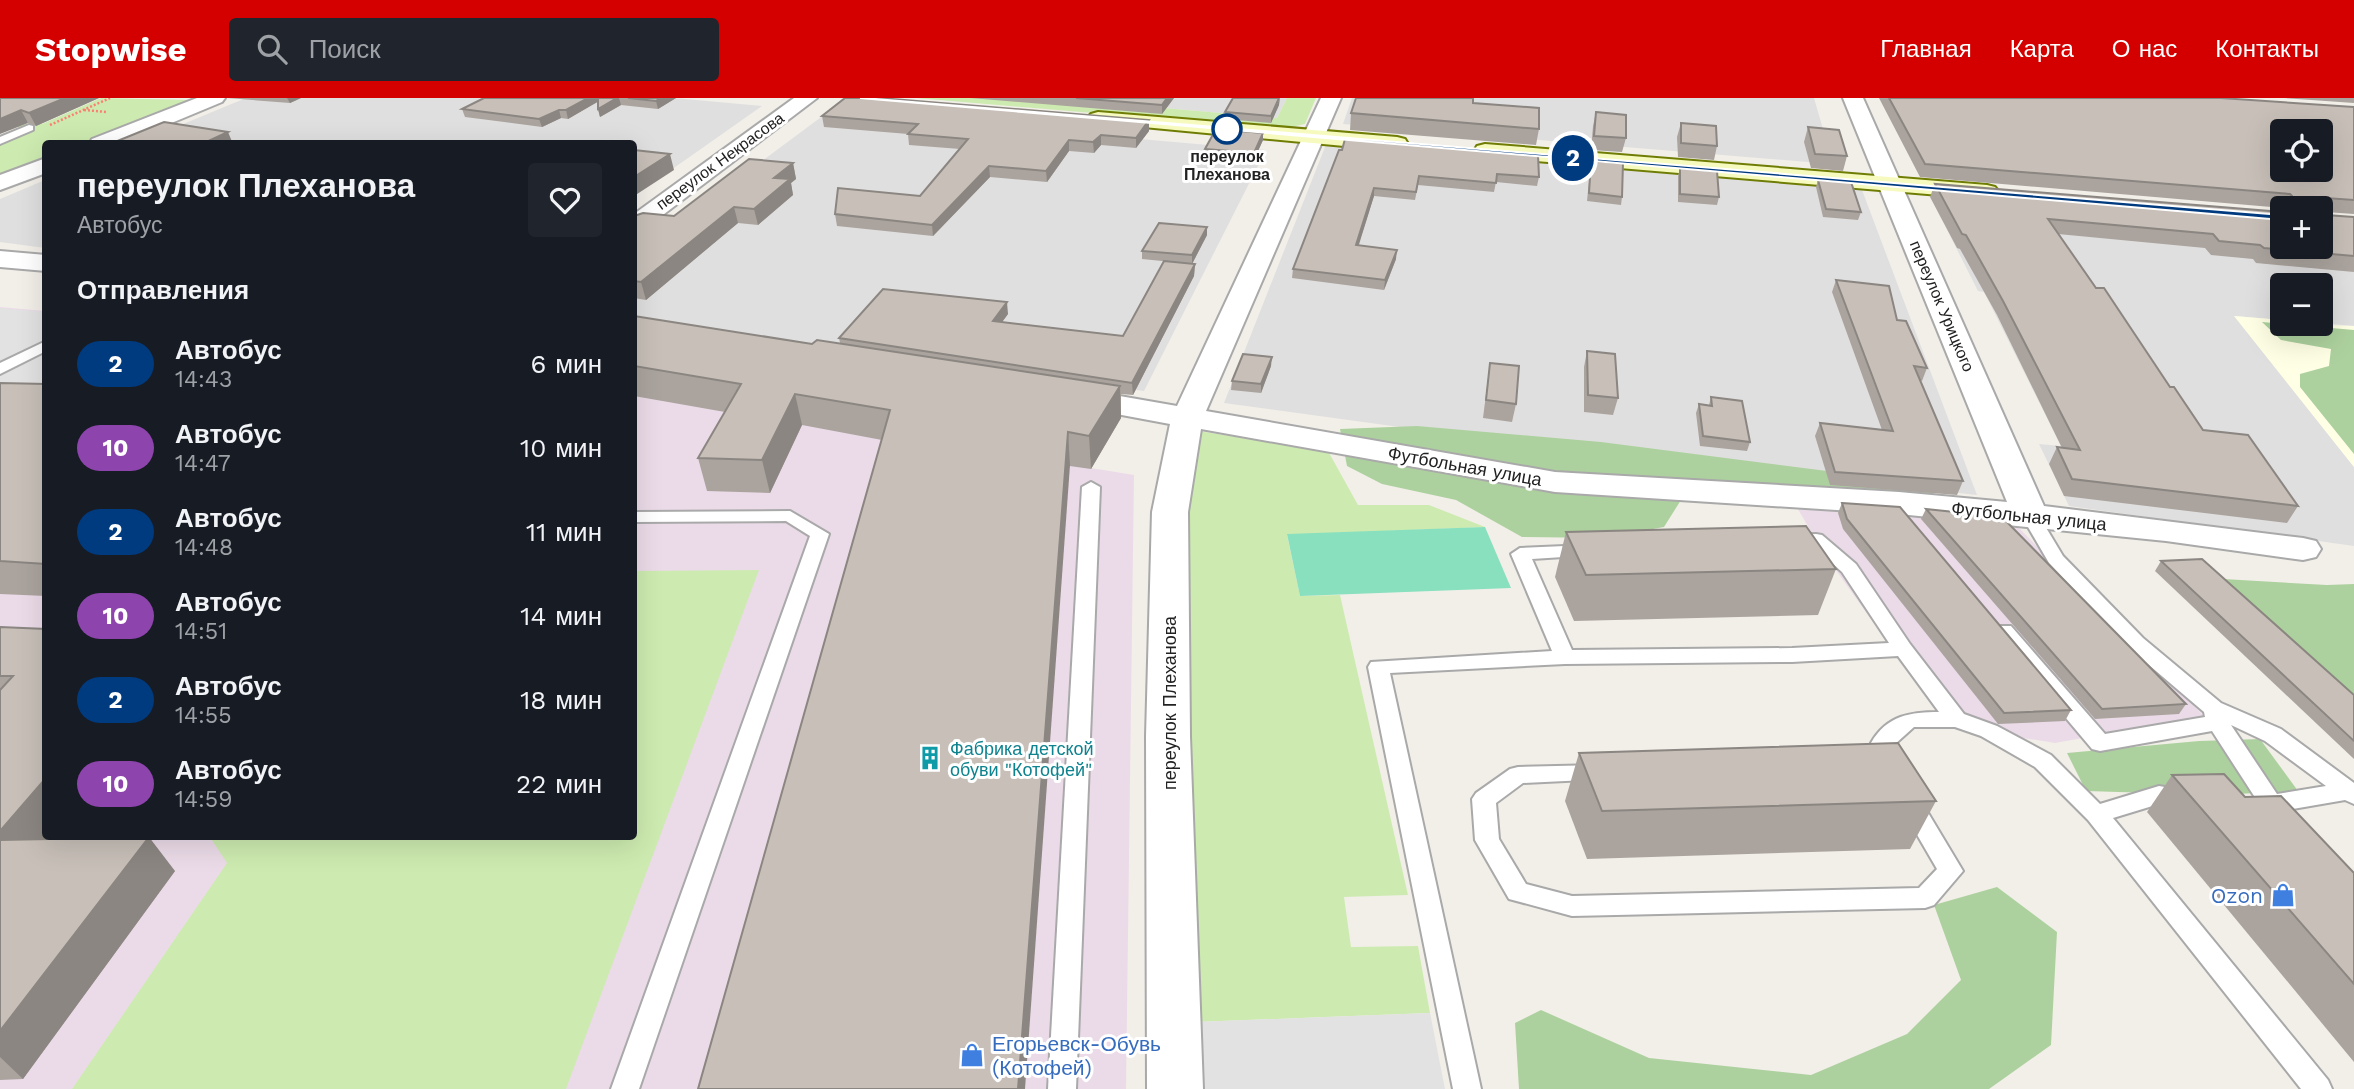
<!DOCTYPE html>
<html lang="ru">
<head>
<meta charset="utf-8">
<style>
	body { margin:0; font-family:"Work Sans",sans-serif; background:#20242c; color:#f1f3f6; height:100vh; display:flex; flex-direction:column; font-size:26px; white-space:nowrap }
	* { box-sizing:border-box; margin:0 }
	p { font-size:23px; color:#9ea1a6 }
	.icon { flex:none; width:38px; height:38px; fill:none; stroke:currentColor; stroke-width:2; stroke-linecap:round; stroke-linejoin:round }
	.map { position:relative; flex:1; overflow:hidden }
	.drawer { position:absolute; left:42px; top:42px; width:595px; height:700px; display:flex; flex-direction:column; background:#171b24; border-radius:7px; box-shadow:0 7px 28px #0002 }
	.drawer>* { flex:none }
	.badge { padding:0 14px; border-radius:23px; font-size:24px; line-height:46px }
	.fabs { position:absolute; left:2270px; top:21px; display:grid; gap:14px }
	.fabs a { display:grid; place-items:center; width:63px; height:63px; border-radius:7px; background:#171b24; box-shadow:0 7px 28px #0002; font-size:35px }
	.map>.badge { position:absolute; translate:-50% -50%; box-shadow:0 0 0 4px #fff }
	h2 { padding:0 35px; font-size:26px; line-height:63px }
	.round { display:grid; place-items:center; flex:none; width:74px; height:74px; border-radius:7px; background:#20242c }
	.summary { display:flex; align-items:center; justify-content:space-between; height:119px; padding:0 35px }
	h1 { font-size:33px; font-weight:700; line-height:52px }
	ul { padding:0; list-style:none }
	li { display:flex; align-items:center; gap:21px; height:84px; padding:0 35px }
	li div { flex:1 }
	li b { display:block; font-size:26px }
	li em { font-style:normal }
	li .badge { min-width:77px; font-weight:700; text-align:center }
	header { display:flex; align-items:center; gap:42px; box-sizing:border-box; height:98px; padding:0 35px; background:#d40000; color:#fff }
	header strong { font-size:33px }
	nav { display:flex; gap:38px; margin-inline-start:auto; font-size:24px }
	.search { width:490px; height:63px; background:#20242c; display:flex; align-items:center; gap:18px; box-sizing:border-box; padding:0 24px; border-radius:7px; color:#9ea1a6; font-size:26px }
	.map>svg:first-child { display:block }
	.residential { fill:#e0dfdf }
	.industrial { fill:#ebdbe8 }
	.education { fill:#ffffe5 }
	.grass { fill:#cdebb0 }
	.forest { fill:#add19e }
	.pitch { fill:#88e0be }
	.parking { fill:#e2e2e2 }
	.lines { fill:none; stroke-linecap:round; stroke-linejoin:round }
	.lane-casing { stroke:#a9a9a9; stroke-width:4 }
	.street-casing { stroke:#a9a9a9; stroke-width:4 }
	.secondary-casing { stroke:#707d05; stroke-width:4 }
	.path { stroke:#fa8072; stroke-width:2.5; stroke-dasharray:2 2; stroke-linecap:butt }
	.lane { fill:#fff; fill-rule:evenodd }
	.street { fill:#fff; fill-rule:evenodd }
	.secondary { fill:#f7fabf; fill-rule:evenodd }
	.wall { fill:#aba49e }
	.shaded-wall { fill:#8b8681 }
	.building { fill:#c7bfb8; stroke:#8b8681; stroke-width:2; fill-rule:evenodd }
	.line { fill:#003b80; stroke:#fff; stroke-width:2 }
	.stop-dot { fill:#fff; stroke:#003b80; stroke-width:3.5 }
	.labels { text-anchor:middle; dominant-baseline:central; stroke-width:6; stroke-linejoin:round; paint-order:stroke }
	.far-stop-label { font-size:16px; font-weight:bold; fill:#222; stroke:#fff }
	.far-street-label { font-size:16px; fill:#222; stroke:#fff }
	.street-label { font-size:18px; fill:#222; stroke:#fff }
	.culture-label { font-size:18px; fill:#0d838f; stroke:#fff; text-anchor:start }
	.near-shop-label { font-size:21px; fill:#366cbe; stroke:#fff; text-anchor:end }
</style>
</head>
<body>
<header>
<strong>Stopwise</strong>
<div class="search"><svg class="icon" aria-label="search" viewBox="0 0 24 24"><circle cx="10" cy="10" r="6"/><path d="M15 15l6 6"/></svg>Поиск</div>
<nav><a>Главная</a><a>Карта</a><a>О нас</a><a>Контакты</a></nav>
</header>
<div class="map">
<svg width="2354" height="991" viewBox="0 0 2354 991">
	<rect width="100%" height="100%" fill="#f2efe9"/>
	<g class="residential">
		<path d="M246,0h428l88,8 -128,90v-52h-499z"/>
		<path d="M1049,0h238l-10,20z"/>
		<path d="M1352,0h462l19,66 -490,-40z"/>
		<path d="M828,14l438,38 -122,241 -510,-71v-64z"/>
		<path d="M1327,44l535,48 115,305 -468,-53 -285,-39z"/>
		<path d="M45,82v68l-45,-6v-43z"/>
		<path d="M1936,110l346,39 72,-1v80l-33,-3 -1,-38h-38v35l-47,-4 119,151v79l-285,-40 -30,-62 22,2 -77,-154 -6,-1z"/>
	</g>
	<g class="industrial">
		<path d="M0,209l45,4 1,525h588v-491l402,114 98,16 -8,614h-1126z"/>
		<path d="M1850,405l167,23 187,190 -149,27 -38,-6 -89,-38 -105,-147 -28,-48z"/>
	</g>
	<path class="education" d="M2234,218l48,4v4l72,2v141z"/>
	<g class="grass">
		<path d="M101,0l90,2 -108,43 -37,1 -1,15 -45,18v-35l34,-14 -34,-2v-3l42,1z"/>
		<path d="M916,0h133l228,20 10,-20h29l-11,26 -23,5z"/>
		<path d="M1198,333l130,20 30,54h71l56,22 -198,8 13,61 40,-1 68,300 -64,2 7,50 67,-1 12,67 -234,9 -10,-506z"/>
		<path d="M759,472l-193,519h-494l155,-226 -17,-26 424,-1v-265z"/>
	</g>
	<g class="forest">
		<path d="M2262,224l92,8v124l-54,-67v-13l29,-8 2,-17 -50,-9z"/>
		<path d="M1417,328l184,16 312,40 34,19 -208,-14 -58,13 -17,27 -61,11 -81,-1 -66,-37 -74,-16 -35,-18 -7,-37z"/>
		<path d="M2206,480l121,7 27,-1v129z"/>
		<path d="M2260,641l38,52 -82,4 -130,-4 -19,-38 132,-12z"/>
		<path d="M1997,789l60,45 -6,113 -62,44h-470l-4,-66 26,-13 108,48 162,17 96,-41 54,-54 -27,-75z"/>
	</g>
	<path class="pitch" d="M1485,429l26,61 -211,8 -13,-62z"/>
	<g class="parking">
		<path d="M0,210l45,4v102l-45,-1z"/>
		<path d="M1430,915l15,76h-247l-2,-67z"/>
	</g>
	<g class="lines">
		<g class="lane-casing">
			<g id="lane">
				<path d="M29,27l4,1v4l-33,14v-7z"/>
				<path d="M46,243v10l-46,23v-11z"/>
				<path d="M1091,384l9,5 -24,602h-28l34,-602z"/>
				<path d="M2030,412l6,1 27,45 80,82 78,65 60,26 73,54v21l-9,-4 -58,10 -3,8 -8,3 -8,-3 -3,-4 -9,-3 -4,-6 4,-6 -44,-68 -112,20 -8,-2 -95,-113 -3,-5 3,-5h14l94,108 100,-17 -1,-5 -75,-64 -80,-85 -28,-48zM2231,627l34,16 61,45 -49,8z"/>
				<path d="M790,413l39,23 -190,555h-28l199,-553 -24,-15 -152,1v-10z"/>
				<path d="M1816,436l6,1 34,29 54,80 54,70 33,12 54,29 49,49 59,-18 35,6 3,6 -3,6 -8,3 -27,-3 -46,14 215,262 4,9h-31l-213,-269 -53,-53 -54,-31 -26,-9h-41l-20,18 8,21 -3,6 -8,2 -8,-2 -12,-29c16,-28 40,-31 68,-31l-41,-56 -106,6 -227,2 -175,9 91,416h-28l-85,-422 3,-5 181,-11 -41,-97 9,-6 68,-3 7,2 2,4 -2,4 -63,4 40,91 220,-2 97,-5 -47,-71 -30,-27h-23l-9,-5 9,-5z"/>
				<path d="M1599,667l8,2 3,6 -3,6 -84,4 -27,20 3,36 27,45 46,12 347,-8 18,-19 -39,-67 4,-6 8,-3 8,3 45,75 -29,34 -9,3 -353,8 -63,-17 -34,-59 -3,-41 4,-6 34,-24 8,-2z"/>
			</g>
		</g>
		<g class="street-casing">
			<g id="street">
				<path d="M197,0h28l-3,4 -101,42h-32l3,-5z"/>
				<path d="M794,0h23l-174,132 -9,2v-18z"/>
				<path d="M1321,0h20l-135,313 349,61 344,20 108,10 -164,-404h20l181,408 259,32 13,3 5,8 -5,8 -13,3 -137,-19 -267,-27 -344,-22 -354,-63 -13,83 2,224 13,353h-56l-1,-353 6,-224 18,-88 -102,-19 -11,-2 -5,-7 5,-7 11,-2 109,19z"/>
				<path d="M46,60v15l-46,17v-15z"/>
				<path d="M0,153l46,4v16l-46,-4z"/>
			</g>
		</g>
		<g class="secondary-casing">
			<g id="secondary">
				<path d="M1098,14l299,25 8,2 3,5 -3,5 -8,2 -306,-29 -4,-4 4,-4z"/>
				<path d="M1485,46l502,41 8,2 4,5 -4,5 -8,2 -510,-43 -3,-5 3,-5z"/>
			</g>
		</g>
		<g class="path">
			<path d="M84,12l23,2"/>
			<path d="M50,27l60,-27"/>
		</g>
		<use href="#lane" class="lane"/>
		<use href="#street" class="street"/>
		<use href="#secondary" class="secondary"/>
	</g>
	<g class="wall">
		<path d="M0,0h99l-63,28 -8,-3z"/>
		<path d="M227,0h74l-11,5z"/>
		<path d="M484,0h192l-18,11 -37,-4 -21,12 -2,-8v-8l-30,18 -7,-1 -19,9 -77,-10 -3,-8z"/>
		<path d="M970,0h204l-12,16z"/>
		<path d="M1879,0h342l133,9v107l-28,-2v3l28,2v55l-98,-9 -3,-4 -42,-4 -6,-7 -147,-14 38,54 107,142 95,76 -11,17 -223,-27 -15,-32 8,-17 5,1 -65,-133 -37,-66 -3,-1 -27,-51 5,-13 347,63 38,-39h-37l-363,-31z"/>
		<path d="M2284,0h70v5z"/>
		<path d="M1473,5l66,26 -3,16 -186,-15 1,-17z"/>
		<path d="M1279,7l-8,18 -46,-4v-7z"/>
		<path d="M1596,14l30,26 -4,14 -31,-2 2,-24z"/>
		<path d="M822,18l327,4v11l-13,17 -35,-3 -7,8 -25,-2 -22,31 -57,-5 -57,59 -96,-10 -2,-12 85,-18 40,-47 -51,-4 -1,-11 -84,-7z"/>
		<path d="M1681,25l36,23 -3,14 -36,-3 -1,-20z"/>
		<path d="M1808,29l39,29 -4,15 -32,-3 -7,-26z"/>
		<path d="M1263,42l-9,20 -49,-4v-7z"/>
		<path d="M1339,52l200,27 -2,9 -41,-4 -2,10 -76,-7 -3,15 -41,-4 -16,50 38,13 -12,31 -92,-12 1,-9z"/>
		<path d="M1591,63l31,36 -1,8 -34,-4z"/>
		<path d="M793,65l3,16 -5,4 2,12 -35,30 -20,-2 -92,77 -12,-2v-82h40z"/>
		<path d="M1680,70l39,29 -2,8 -39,-3v-26z"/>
		<path d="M1818,82l43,32 -3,8 -35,-3 -7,-30z"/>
		<path d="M1207,137l-15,29 -50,-5v-8z"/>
		<path d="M1195,166l-1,12 -61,119 -12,-1v24l-30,51 -209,-29 -80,-15 -32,68 -63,-2 -9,-33 27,-46 -91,-16v-80l178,28 28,-1 -1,-5 169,-24 -6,8 121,14z"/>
		<path d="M1836,182l61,40 30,48 -5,13 -2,-1 43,101 -6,14 -127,-10 -15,-49 5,-13 62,7 -50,-138z"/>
		<path d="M1587,253l31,47 -5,17 -29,-3v-45z"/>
		<path d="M1490,265l26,41 -4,18 -29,-4z"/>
		<path d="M1271,268l-10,27 -30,-3 1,-9z"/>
		<path d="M0,285l46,1v212l-46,-2z"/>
		<path d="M1711,299l39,45 -3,9 -47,-5 -4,-33 3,-9 10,1z"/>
		<path d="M1842,405l229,207 -6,11 -67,3 -155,-195 -5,-16z"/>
		<path d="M1926,411l260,195 -7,10 -84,5 -174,-200z"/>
		<path d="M1566,434l270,37 -18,46 -244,6 -19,-44z"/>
		<path d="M2161,463l193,134v64l-199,-188z"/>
		<path d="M0,529l46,2v207h7l-2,3 124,32 -152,208 -23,1z"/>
		<path d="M1579,655l357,48 -26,48 -323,10 -22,-58z"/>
		<path d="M2172,677l73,22 109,76v189l-207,-250z"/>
	</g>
	<g class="shaded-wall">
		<path d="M65,0h34l-63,28 -7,-13z"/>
		<path d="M287,0h14l-11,5z"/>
		<path d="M588,0h12l1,2 -33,19 -2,-9z"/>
		<path d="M617,0h2l2,7 -21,12 -2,-8z"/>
		<path d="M660,0h16l-18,11 -2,-8z"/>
		<path d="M1167,0h7l-12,16v-9z"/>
		<path d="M1280,0l-1,7 -8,18v-7z"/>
		<path d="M21,12l7,13 -28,11v-15z"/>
		<path d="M559,12l2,8 -19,9 -3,-8z"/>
		<path d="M1149,22v11l-13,17v-10z"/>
		<path d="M228,34l5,12h-31z"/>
		<path d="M1263,35v7l-9,20v-7z"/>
		<path d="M1101,37v10l-7,8 -1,-11z"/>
		<path d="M1069,42v11l-22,31 -1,-11z"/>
		<path d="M670,56l4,16 -40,26v-19z"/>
		<path d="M793,65l3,16 -5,4 2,12 -35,30 -4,-16 20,-31z"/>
		<path d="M989,68l1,11 -57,59 -1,-11z"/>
		<path d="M1374,90v8l-18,58v-9z"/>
		<path d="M734,109l4,16 -92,77 -5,-18z"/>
		<path d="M1207,129v8l-15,29v-9z"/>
		<path d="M1397,152l-1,9 -12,31 1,-10z"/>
		<path d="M1195,166l-1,12 -61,119 -1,-12z"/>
		<path d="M1007,204l1,12 -14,19 -1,-12z"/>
		<path d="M1272,259l-1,9 -10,27v-9z"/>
		<path d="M1120,288l1,32 -30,51 -2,-33z"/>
		<path d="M795,296l7,31 -32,68 -8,-33z"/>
		<path d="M1068,334l2,33 -45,624h-7z"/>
		<path d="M46,680v58h7l-31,38 -22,-25v-18z"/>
		<path d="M149,739l26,34 -152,208 -23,-22v-26z"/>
	</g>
	<g class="building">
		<path d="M0,0h65l-36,15 -8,-3 -21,9z"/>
		<path d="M484,0h104l-22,12h-7l-20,9 -77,-10z"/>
		<path d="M598,0h19l-19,11z"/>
		<path d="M628,0h32l-4,3z"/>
		<path d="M845,0h35l269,22 -13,18 -35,-3 -8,7 -24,-2 -23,31 -57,-5 -57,59 -97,-11 3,-26 82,8 48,-57 -60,-5 10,-10 -96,-8z"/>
		<path d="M1076,0h91l-5,7z"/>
		<path d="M1233,0h46l-8,18 -46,-4z"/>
		<path d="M1356,0h117v5l66,5v21l-188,-16z"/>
		<path d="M1889,0h332l133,9v93l-28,-2v17l28,2v39l-90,-8 -4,-3 -41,-4 -6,-7 -165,-15 48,69h8l66,99h4l29,43 45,5 50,71 -226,-27 -15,-32 23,3 -77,-149 -37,-66 -4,-1 -27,-50 347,28v35h38v-39h-28v-12l-2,-2 -365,-30zM2282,33h38v39h-38z"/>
		<path d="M1596,14l30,3v23l-32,-2z"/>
		<path d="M164,24l64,10 -26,12h-92z"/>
		<path d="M1681,25l35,3 1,20 -36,-3z"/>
		<path d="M1808,29l31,3 8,26 -32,-2z"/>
		<path d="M1216,31l47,4 -9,20 -49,-4z"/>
		<path d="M1345,41l193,16 1,22 -42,-3 -1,9 -77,-7 -3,16 -42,-4 -18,57 41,5 -12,30 -92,-11 46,-119h3z"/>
		<path d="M634,52l36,4 -36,23z"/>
		<path d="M749,61l44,4 -19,15 16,1 -36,30 -20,-2 -93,75 -7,-1v-65l9,-3 31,3z"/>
		<path d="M1591,63l32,2 -1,34 -33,-4z"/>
		<path d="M1680,70l37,3 2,26 -39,-3z"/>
		<path d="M1818,82l33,2 10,30 -35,-3z"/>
		<path d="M1159,125l48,4 -15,28 -50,-4z"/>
		<path d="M1164,163l31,3 -63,119 -293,-45 44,-49 124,13 -14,19 130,15z"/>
		<path d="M1836,182l53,6 8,34 9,1 21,47 -13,-2 49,115 -128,-9 -15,-49 73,8z"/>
		<path d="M634,218l178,28 5,-4 303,46 -31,50 -21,-4 -50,657h-320l192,-679 -95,-16 -33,66 -64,-2 43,-74 -107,-18z"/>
		<path d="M1587,253l28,3 3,44 -30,-3z"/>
		<path d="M1243,256l29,3 -11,27 -29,-3z"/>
		<path d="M1490,265l29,3 -3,38 -30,-4z"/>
		<path d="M0,285l46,1v180l-46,-3z"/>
		<path d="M1711,299l31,4 8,41 -47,-6 -4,-32 13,2z"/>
		<path d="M1842,405l58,4 171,203 -67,3 -157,-194z"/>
		<path d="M1926,411l76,8 184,187 -84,5z"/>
		<path d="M1806,428l30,43 -250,6 -20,-43z"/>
		<path d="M2202,461l152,136v46l-193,-180z"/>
		<path d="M0,529l46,2v149l-46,53v-141l13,-14h-13z"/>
		<path d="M1898,645l38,58 -334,10 -23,-58z"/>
		<path d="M2224,676l21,23 36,-1 73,77v111l-182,-209z"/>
		<path d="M149,739l-149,194v-191z"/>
	</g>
	<path class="line" d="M860,0h3l1419,117 4,2 -4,3z"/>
	<defs>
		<g id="building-bare" transform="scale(1.89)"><path d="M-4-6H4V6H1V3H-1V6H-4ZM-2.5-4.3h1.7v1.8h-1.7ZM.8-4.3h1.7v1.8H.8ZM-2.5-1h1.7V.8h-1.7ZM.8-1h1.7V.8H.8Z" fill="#0f9aa8" stroke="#fff" stroke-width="2.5" paint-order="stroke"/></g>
		<g id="shop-bare" transform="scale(1.89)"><path d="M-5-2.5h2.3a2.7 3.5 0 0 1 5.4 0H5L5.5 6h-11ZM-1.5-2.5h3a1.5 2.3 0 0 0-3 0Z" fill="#3f7fe0" stroke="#fff" stroke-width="2.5" paint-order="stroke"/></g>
	</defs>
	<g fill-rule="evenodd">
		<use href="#building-bare" x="930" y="660"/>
		<use href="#shop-bare" x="2283" y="797"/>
		<use href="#shop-bare" x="972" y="957"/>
	</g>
	<circle class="stop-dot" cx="1227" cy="31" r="14"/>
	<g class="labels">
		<g class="far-stop-label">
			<text x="1227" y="58">переулок<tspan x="1227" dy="18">Плеханова</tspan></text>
		</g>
		<g class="far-street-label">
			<text transform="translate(720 63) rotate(-36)">переулок Некрасова</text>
			<text transform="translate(1942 208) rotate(67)">переулок Урицкого</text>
		</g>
		<g class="street-label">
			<text transform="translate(1465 368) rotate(10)">Футбольная улица</text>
			<text transform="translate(2029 418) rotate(6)">Футбольная улица</text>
			<text transform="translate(1169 605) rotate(-90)">переулок Плеханова</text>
		</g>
		<g class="culture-label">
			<text x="950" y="650">Фабрика детской<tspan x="950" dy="21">обуви "Котофей"</tspan></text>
		</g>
		<g class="near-shop-label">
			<text x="2263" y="797">Ozon</text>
			<text x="992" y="945" text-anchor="start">Егорьевск-Обувь<tspan x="992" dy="24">(Котофей)</tspan></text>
		</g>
	</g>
</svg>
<div class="fabs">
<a><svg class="icon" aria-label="locate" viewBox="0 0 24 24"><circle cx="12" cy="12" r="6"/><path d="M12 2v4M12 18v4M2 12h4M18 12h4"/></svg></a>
<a>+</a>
<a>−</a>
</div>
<b class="badge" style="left:1573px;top:60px;background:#003b80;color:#fff">2</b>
<section class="drawer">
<div class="summary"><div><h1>переулок Плеханова</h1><p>Автобус</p></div><a class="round"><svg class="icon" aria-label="heart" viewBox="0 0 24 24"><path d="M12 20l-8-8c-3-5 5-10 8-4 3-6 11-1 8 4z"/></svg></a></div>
<h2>Отправления</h2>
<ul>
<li><span class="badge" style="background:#003b80;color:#fff">2</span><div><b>Автобус</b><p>14:43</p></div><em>6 мин</em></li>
<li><span class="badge" style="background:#8e44ad;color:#fff">10</span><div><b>Автобус</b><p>14:47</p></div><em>10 мин</em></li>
<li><span class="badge" style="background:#003b80;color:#fff">2</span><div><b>Автобус</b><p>14:48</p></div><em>11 мин</em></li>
<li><span class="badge" style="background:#8e44ad;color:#fff">10</span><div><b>Автобус</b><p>14:51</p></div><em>14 мин</em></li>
<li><span class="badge" style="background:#003b80;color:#fff">2</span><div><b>Автобус</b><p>14:55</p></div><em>18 мин</em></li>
<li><span class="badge" style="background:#8e44ad;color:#fff">10</span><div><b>Автобус</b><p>14:59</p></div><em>22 мин</em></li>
</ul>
</section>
</div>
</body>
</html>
